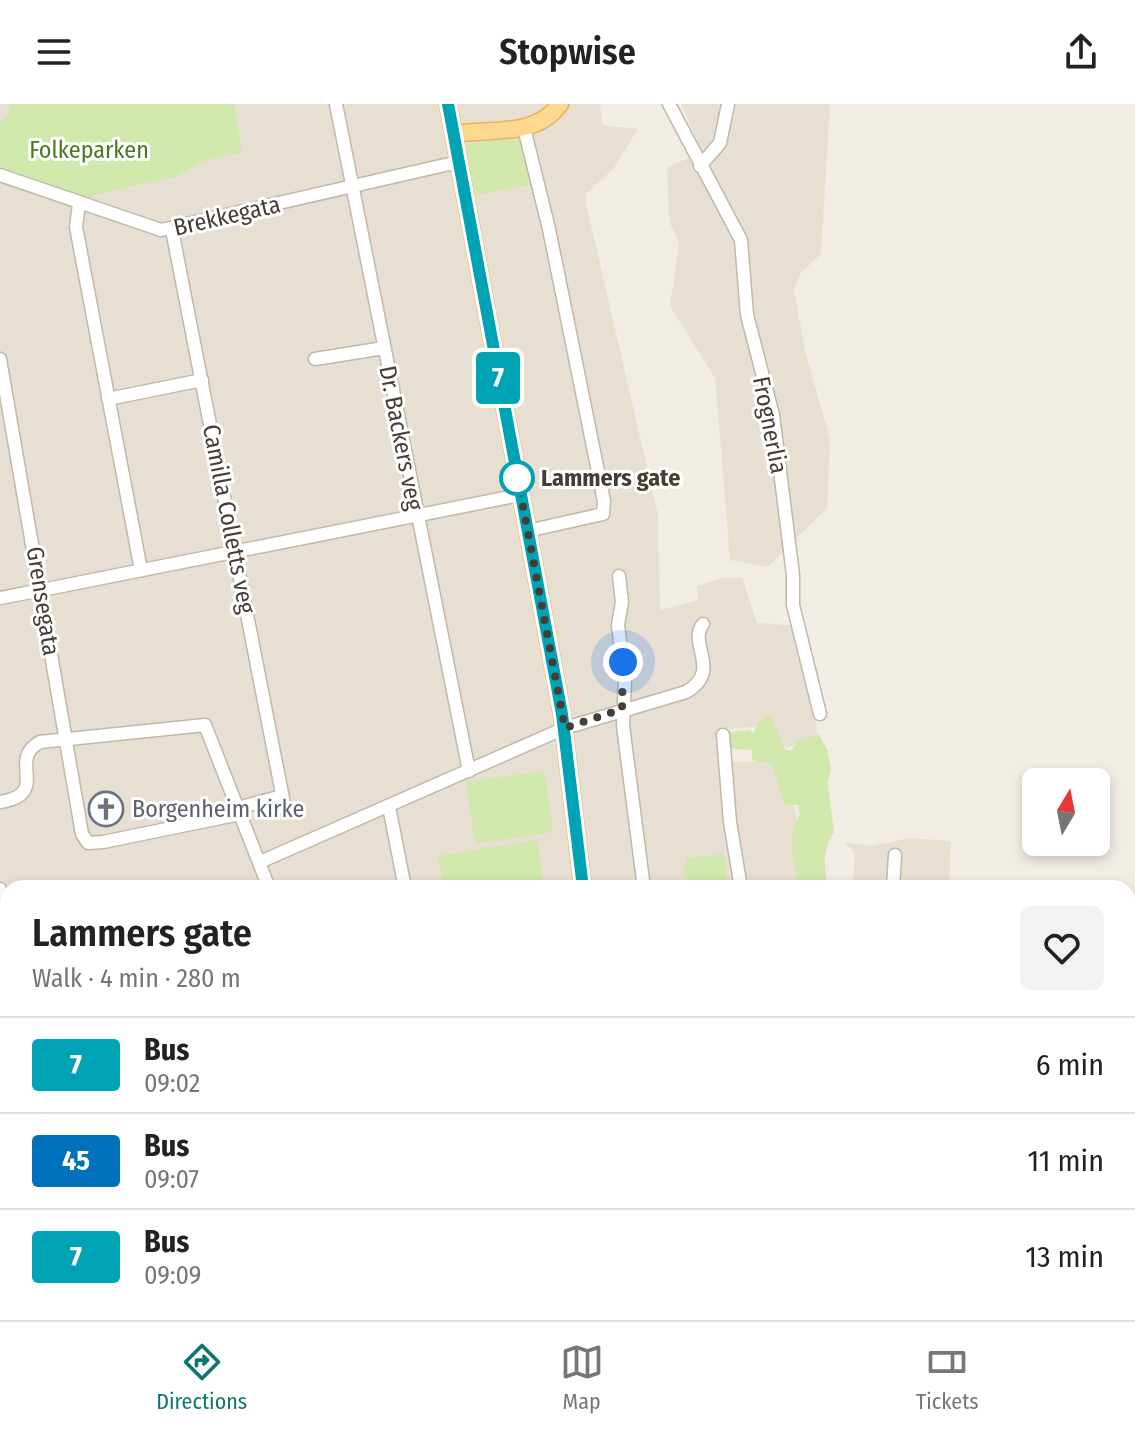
<!DOCTYPE html>
<html lang="en">
<head>
<meta charset="utf-8">
<style>
	body { margin:0; font-family:"Fira Sans Condensed",sans-serif; background:#f2f2f2; color:#222; height:100vh; display:flex; flex-direction:column; font-size:30px; white-space:nowrap }
	* { box-sizing:border-box; margin:0 }
	p { font-size:26px; color:#767676 }
	.icon { flex:none; width:44px; height:44px; fill:none; stroke:currentColor; stroke-width:2; stroke-linecap:round; stroke-linejoin:round }
	.map { position:relative; flex:1; overflow:hidden }
	.panel { position:absolute; left:0px; top:776px; width:1136px; height:440px; display:flex; flex-direction:column; background:#fff; border-radius:24px 24px 0 0; box-shadow:0 4px 12px #0003 }
	.panel>* { flex:none }
	.badge { padding:0 16px; border-radius:6px; font-size:28px; line-height:52px }
	.needle { width:52px; rotate:10deg }
	.controls { position:absolute; left:1022px; top:664px; display:grid; gap:16px }
	.controls a { display:grid; place-items:center; width:88px; height:88px; border-radius:12px; background:#fff; box-shadow:0 4px 12px #0003; font-size:40px }
	.you { position:absolute; width:40px; height:40px; margin:-20px; border:6px solid #fff; border-radius:50%; background:#1a73e8; box-shadow:0 0 0 12px #1a73e833 }
	.map>.badge { position:absolute; translate:-50% -50%; box-shadow:0 0 0 4px #fff }
	.round { display:grid; place-items:center; flex:none; width:84px; height:84px; border-radius:12px; background:#f2f2f2 }
	.overview { display:flex; align-items:center; justify-content:space-between; height:136px; padding:0 32px }
	h1 { font-size:38px; font-weight:600; line-height:60px }
	ul { padding:0; list-style:none }
	li { display:flex; align-items:center; gap:24px; height:96px; padding:0 32px; border-top:2px solid #e0e0e0 }
	li div { flex:1 }
	li b { display:block; font-size:30px }
	li em { font-style:normal }
	li .badge { min-width:88px; font-weight:700; text-align:center }
	header { display:flex; justify-content:space-between; align-items:center; height:104px; padding:0 32px; background:#fff; font-size:36px; font-weight:600 }
	.menu { display:flex; justify-content:space-around; align-items:center; height:112px; border-top:2px solid #e0e0e0; background:#fff; font-size:22px; color:#767676 }
	.menu a { display:grid; justify-items:center; gap:4px }
	.menu .on { color:#0f766e }
	.map>svg:first-child { display:block }
	.residential { fill:#e6dfd2 }
	.green { fill:#d1e8ac }
	.lines { fill:none; stroke-linecap:round; stroke-linejoin:round }
	.minor-casing { stroke:#c1b7aa; stroke-width:15 }
	.major-casing { stroke:#e5b45f; stroke-width:19 }
	.minor { stroke:#fff; stroke-width:12 }
	.major { stroke:#ffd890; stroke-width:16 }
	.line-casing { stroke:#fff; stroke-width:18 }
	.line { stroke:#00a3b4; stroke-width:12 }
	.walk { stroke:#453d34; stroke-width:8; stroke-dasharray:0 14.4 }
	.stop-dot { fill:#fff; stroke:#00a3b4; stroke-width:4 }
	.labels { text-anchor:middle; dominant-baseline:central; stroke-width:6; stroke-linejoin:round; paint-order:stroke }
	.park-label { font-size:24px; fill:#4b7727; stroke:#fff }
	.street-label { font-size:24px; fill:#453d34; stroke:#fff }
	.stop-label { font-size:24px; font-weight:bold; fill:#453d34; stroke:#fff; text-anchor:start }
	.worship-label { font-size:24px; fill:#5b616d; stroke:#fff; text-anchor:start }
</style>
</head>
<body>
<header><svg class="icon" aria-label="menu" viewBox="0 0 24 24"><path d="M4 6h16M4 12h16M4 18h16"/></svg>Stopwise<svg class="icon" aria-label="share" viewBox="0 0 24 24"><path d="M12 15V3M7 8l5-5 5 5M5 13v7h14v-7"/></svg></header>
<div class="map">
<svg width="1135" height="1216" viewBox="0 0 1135 1216">
	<rect width="100%" height="100%" fill="#f2ede4"/>
	<g class="residential">
		<path d="M0,0h600l2,21 36,4 -24,39 -28,26v9l72,312 2,95 38,-10 -1,-14 26,-8 19,-1 15,46 41,3 20,110 -32,12 -13,-23 -53,5 4,32 50,-1 22,51 6,76h-794v424h361l-1,8h-368z"/>
		<path d="M681,0h149l-9,150 -21,20 -6,16 12,65 24,84 -3,69 -59,59 -38,-7 -15,-182 -45,-72 9,-63 -10,-22 -2,-54 24,-10 6,-17z"/>
		<path d="M910,734l41,3 -2,47h-96l2,-35 -11,-11 27,4z"/>
		<path d="M435,1208h543l1,8h-545z"/>
	</g>
	<g class="green">
		<path d="M9,0h225l8,48 -39,9 -29,16 -81,18 -2,4 -91,-32v-43l9,-11z"/>
		<path d="M519,32l11,48 -56,12 -11,-51z"/>
		<path d="M770,610l15,35 6,2 7,-10 21,-7 9,18 3,17 -3,14 6,49c-12,19 -10,32 -6,56l-30,-3c-3,-24 -13,-49 2,-70l-2,-10 -14,-1 -12,-40 -20,-4v-17v7l-25,-2 -2,-16 26,-2 1,4 8,-13z"/>
		<path d="M544,667l9,61 -78,12 -9,-62z"/>
		<path d="M537,736l7,48h-100l-6,-32z"/>
		<path d="M724,750l4,31 -37,3 -8,-17 5,-13z"/>
	</g>
	<g class="lines">
		<g class="minor-casing">
			<g id="minor">
				<path d="M336,0l133,667"/>
				<path d="M669,0l72,136 6,75 26,100 20,160v30l27,109"/>
				<path d="M524,24l25,101 55,272 -1,13 -76,17"/>
				<path d="M700,62l20,-23 8,-39"/>
				<path d="M0,71l161,55 297,-68"/>
				<path d="M79,100l-3,23 65,343"/>
				<path d="M172,126l113,579"/>
				<path d="M0,255l82,475 6,9 15,-1 137,-28"/>
				<path d="M315,255l69,-11"/>
				<path d="M108,295l94,-19"/>
				<path d="M619,472l3,26 -4,23 7,55 -2,46 21,162"/>
				<path d="M42,486l478,-95"/>
				<path d="M0,494l31,-6"/>
				<path d="M723,631l7,87 11,66"/>
				<path d="M0,698c52,-8 6,-42 40,-60l165,-17 64,163"/>
				<path d="M389,703l16,81"/>
				<path d="M238,704l44,-12"/>
				<path d="M260,758l305,-134 121,-36c37,-21 1,-49 17,-68"/>
				<path d="M893,784l2,-33"/>
				<path d="M0,785l8,47"/>
				<path d="M0,888l8,2"/>
				<path d="M1128,935l7,1"/>
				<path d="M0,967l8,-1"/>
				<path d="M0,1074l8,20"/>
				<path d="M64,1208l1,8"/>
				<path d="M240,1208l2,8"/>
				<path d="M697,1208l3,8"/>
				<path d="M802,1208v8"/>
				<path d="M900,1208l1,8"/>
				<path d="M436,1216l1,-8"/>
			</g>
		</g>
		<g class="major-casing">
			<g id="major">
				<path d="M448,0l114,610 21,174"/>
				<path d="M454,30c36,-6 82,4 106,-30"/>
				<path d="M536,1208l13,6 9,-6"/>
			</g>
		</g>
		<use href="#minor" class="minor"/>
		<use href="#major" class="major"/>
	</g>
	<g class="lines">
		<g class="line-casing">
			<path id="line" d="M448,0l114,610 21,174"/>
		</g>
		<use href="#line" class="line"/>
		<path class="walk" d="M517,374l-2,-14 50,264 57,-19 1,-47"/>
	</g>
	<defs>
		<g id="church-ring" transform="scale(1.8)"><circle r="9.5" fill="#fff" stroke="#6b7280" stroke-width="1.5"/><path d="M-1.2-6h2.4v3.5h3.3v2.4h-3.3V6h-2.4V-.1h-3.3v-2.4h3.3Z" fill="#6b7280"/></g>
	</defs>
	<g fill-rule="evenodd">
		<use href="#church-ring" x="106" y="705"/>
	</g>
	<circle class="stop-dot" cx="517" cy="374" r="16"/>
	<g class="labels">
		<g class="park-label">
			<text x="89" y="46">Folkeparken</text>
		</g>
		<g class="street-label">
			<text transform="translate(227 112) rotate(-13)">Brekkegata</text>
			<text transform="translate(770 321) rotate(79)">Frognerlia</text>
			<text transform="translate(401 334) rotate(79)">Dr. Backers veg</text>
			<text transform="translate(229 415) rotate(79)">Camilla Colletts veg</text>
			<text transform="translate(43 497) rotate(81)">Grensegata</text>
		</g>
		<g class="stop-label">
			<text x="541" y="374">Lammers gate</text>
		</g>
		<g class="worship-label">
			<text x="132" y="705">Borgenheim kirke</text>
		</g>
	</g>
</svg>
<div class="controls">
<a><svg class="needle" viewBox="-14 -14 28 28"><path d="M0-13l5 13h-10z" fill="#e53935"/><path d="M0 13l5-13h-10z" fill="#767676"/></svg></a>
</div>
<div class="you" style="left:623px;top:558px"></div>
<b class="badge" style="left:498px;top:274px;background:#00a3b4;color:#fff">7</b>
<section class="panel">
<div class="overview"><div><h1>Lammers gate</h1><p>Walk · 4 min · 280 m</p></div><a class="round"><svg class="icon" aria-label="heart" viewBox="0 0 24 24"><path d="M12 20l-8-8c-3-5 5-10 8-4 3-6 11-1 8 4z"/></svg></a></div>
<ul>
<li><span class="badge" style="background:#00a3b4;color:#fff">7</span><div><b>Bus</b><p>09:02</p></div><em>6 min</em></li>
<li><span class="badge" style="background:#0072bc;color:#fff">45</span><div><b>Bus</b><p>09:07</p></div><em>11 min</em></li>
<li><span class="badge" style="background:#00a3b4;color:#fff">7</span><div><b>Bus</b><p>09:09</p></div><em>13 min</em></li>
</ul>
</section>
</div>
<nav class="menu">
<a class="on"><svg class="icon" aria-label="directions" viewBox="0 0 24 24"><path d="M12 3l9 9-9 9-9-9zM9 14v-3h6M13 9l2 2-2 2"/></svg>Directions</a>
<a><svg class="icon" aria-label="map" viewBox="0 0 24 24"><path d="M3 6l6-2 6 2 6-2v14l-6 2-6-2-6 2zM9 4v14M15 6v14"/></svg>Map</a>
<a><svg class="icon" aria-label="tickets" viewBox="0 0 24 24"><path d="M3 7h18v10H3zM15 7v10"/></svg>Tickets</a>
</nav>
</body>
</html>
